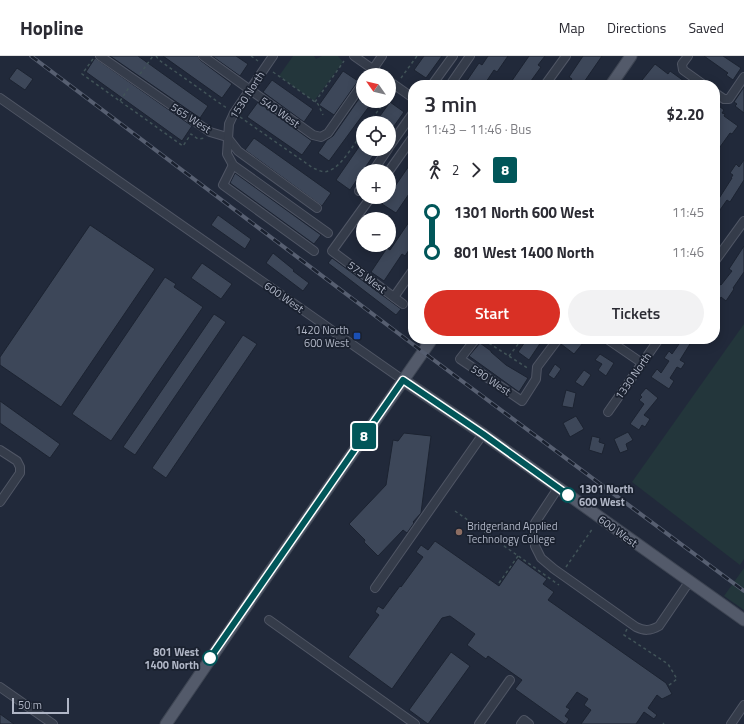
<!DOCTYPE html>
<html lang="en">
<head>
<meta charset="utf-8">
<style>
	body { margin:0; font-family:"Titillium Web",sans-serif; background:#f2f2f3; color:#2b2b33; height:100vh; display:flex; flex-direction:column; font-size:15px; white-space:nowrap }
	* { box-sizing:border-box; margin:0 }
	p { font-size:13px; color:#7c7c81 }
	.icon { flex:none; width:22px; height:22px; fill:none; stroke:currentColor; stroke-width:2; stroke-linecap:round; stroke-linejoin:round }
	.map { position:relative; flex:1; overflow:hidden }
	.side { position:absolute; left:408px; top:24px; width:312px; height:264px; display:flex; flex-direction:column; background:#fff; border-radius:16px; box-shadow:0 2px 10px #0003 }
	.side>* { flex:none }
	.badge { padding:0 8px; border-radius:3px; font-size:14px; line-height:26px }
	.needle { width:26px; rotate:304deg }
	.fabs { position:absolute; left:356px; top:12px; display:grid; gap:8px }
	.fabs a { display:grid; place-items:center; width:40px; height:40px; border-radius:50%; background:#fff; box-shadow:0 2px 10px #0003; font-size:20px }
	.scale { position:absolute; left:12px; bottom:10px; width:57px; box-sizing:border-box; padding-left:4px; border:2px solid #b0b6c6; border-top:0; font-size:11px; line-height:14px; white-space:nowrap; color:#b0b6c6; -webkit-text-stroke:3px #1a212f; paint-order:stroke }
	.map>.badge { position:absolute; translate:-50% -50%; box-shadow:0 0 0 2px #fff }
	.legs { display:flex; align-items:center; gap:6px; height:44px; padding:0 16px; font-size:13px }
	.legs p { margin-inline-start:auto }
	.head { display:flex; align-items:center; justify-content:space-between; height:68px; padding:0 16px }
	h1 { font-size:22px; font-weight:600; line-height:30px }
	.action { display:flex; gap:8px; margin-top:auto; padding:8px 16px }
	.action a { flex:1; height:46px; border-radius:24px; background:#d93025; color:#fff; font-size:16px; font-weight:600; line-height:46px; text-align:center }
	.action a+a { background:#f2f2f3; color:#2b2b33 }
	ul { padding:0 16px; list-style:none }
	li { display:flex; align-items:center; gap:14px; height:40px; font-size:15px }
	li i { display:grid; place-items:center; width:6px; height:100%; margin:0 5px; background:currentColor }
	li i::after { content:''; width:10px; height:10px; margin:-5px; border:3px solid; border-radius:50%; background:#fff }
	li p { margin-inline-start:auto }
	li:first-child i { background:linear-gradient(#0000 50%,currentColor 0) }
	li:last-child i { background:linear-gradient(currentColor 50%,#0000 0) }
	header { display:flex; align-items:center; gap:24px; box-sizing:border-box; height:56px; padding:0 20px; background:#fff; border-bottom:1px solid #e1e1e2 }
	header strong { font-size:19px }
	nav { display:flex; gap:22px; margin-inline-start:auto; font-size:14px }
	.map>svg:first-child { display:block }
	.green { fill:#23363b }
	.building { fill:#3d4759; stroke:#1c2331 }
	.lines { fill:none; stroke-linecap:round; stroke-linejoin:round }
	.minor-casing { stroke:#505665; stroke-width:10 }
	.major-casing { stroke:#3e4553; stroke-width:13 }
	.path { stroke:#415358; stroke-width:1.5; stroke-dasharray:3 3; stroke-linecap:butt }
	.minor { stroke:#353c4a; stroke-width:8 }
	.major { stroke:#535a6a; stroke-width:11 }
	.rail-casing { stroke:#575f71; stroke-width:4 }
	.rail { stroke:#1a212f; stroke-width:2.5; stroke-dasharray:8; stroke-linecap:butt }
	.line-1-casing { stroke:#fff; stroke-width:9 }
	.line-1 { stroke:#015659; stroke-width:6 }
	.transit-dot { fill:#1a4fb4; stroke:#1a212f; stroke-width:1.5 }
	.stop-1-dot { fill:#fff; stroke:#015659; stroke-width:2 }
	.education-dot { fill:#8d6e63; stroke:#1a212f; stroke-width:1.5 }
	.labels { text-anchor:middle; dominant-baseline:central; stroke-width:3.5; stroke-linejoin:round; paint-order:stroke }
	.street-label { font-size:11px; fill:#b0b6c6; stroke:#1a212f }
	.poi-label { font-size:11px; fill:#b0b6c6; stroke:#1a212f; text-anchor:end }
	.stop-label { font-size:11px; font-weight:bold; fill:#b0b6c6; stroke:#1a212f; text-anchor:start }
</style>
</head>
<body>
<header>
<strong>Hopline</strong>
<nav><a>Map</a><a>Directions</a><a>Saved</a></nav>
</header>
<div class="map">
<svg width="744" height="668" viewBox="0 0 744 668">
	<rect width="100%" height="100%" fill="#21293a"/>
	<g class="green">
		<path d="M293,0h21l2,3 6,-3h16l5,6 -29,39 -35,-25z"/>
		<path d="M744,268v235l-4,6 -108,-83z"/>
		<path d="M744,512v42l-20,-14z"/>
	</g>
	<g class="building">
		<path d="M110,0h28l70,50 -8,12z"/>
		<path d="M163,0h35l2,4 32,24 -10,14z"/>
		<path d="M212,0h24l12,8 -8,12z"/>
		<path d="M424,0h18l-16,22 -12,-8z"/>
		<path d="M488,0h20l-11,16 -3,-2 -10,15h-20l15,-22 3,2z"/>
		<path d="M529,0h16l-7,9 3,2 -13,18h-12l-5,-3z"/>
		<path d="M583,0h19l-20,29h-14l4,-6 -3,-2z"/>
		<path d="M704,0h19l18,12 -8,12 -7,-5 2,-2z"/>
		<path d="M95,2l97,68 -10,15 -96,-69z"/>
		<path d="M655,8l13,10 2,-3 14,10 -2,4h-44z"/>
		<path d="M17,12l16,11 -8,11 -16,-11z"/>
		<path d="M343,15l15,10 -24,34 -15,-10z"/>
		<path d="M272,24l41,29 -9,13 -41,-30z"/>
		<path d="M744,31v26l-9,-7 2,-2 -3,-2z"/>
		<path d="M363,37v8h10l-44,60 -11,-8 9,-13 6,-4z"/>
		<path d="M258,46l54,39 -10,14 -55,-38z"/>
		<path d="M390,46l14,10 -15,21v-10h-14z"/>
		<path d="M715,47l9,7 -2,3 3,1 -1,2 14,10 -6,8 -2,-1 -15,21z"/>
		<path d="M254,82l77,55 -9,13 -77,-56z"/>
		<path d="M363,85v8h6l6,4 -25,37 -14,-10z"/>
		<path d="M413,104v28l-17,25 -14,-9 5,-7h2v-2z"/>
		<path d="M744,104v20l-14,22 -3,-2 -12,17v-19l3,2 14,-22h-1l2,-3 -3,-2 6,-9 3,3z"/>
		<path d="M235,117l86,62 -7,9 -84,-61z"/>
		<path d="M218,159l33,24 -6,10 -34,-24z"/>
		<path d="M413,160v28l-8,12 -3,-2 -18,27 -13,-9 16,-24 3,2z"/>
		<path d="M90,169l65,44 -94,138 -61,-42v-8z"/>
		<path d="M744,190v26l-11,16 1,1 -8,12 -5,-4 -6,10v-18l3,-6 3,2 11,-14 -3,-2z"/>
		<path d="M273,197l21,17 -1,1 16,12 -6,8 -37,-28z"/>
		<path d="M332,202l69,51 -5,6 -68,-52z"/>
		<path d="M202,207l30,21 -11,15 -30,-21z"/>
		<path d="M165,221l11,7 -2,3 29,20 -92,134 -39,-27z"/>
		<path d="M214,258l12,8 -91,133 -12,-8z"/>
		<path d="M243,279l14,9 -91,134 -14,-10z"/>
		<path d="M527,283h16l-14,21 -11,-8z"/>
		<path d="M563,283h15l5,4 -9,11 -13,-10z"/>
		<path d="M672,283h21l-13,21 5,3 -4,6 -4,-2 -7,11 4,3 -5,8 -18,-12 6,-8 4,4 8,-12 -5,-3 5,-7 3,3 7,-10z"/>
		<path d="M480,287l11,8v1l15,13 22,13 -9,14 -50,-36z"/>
		<path d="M600,298l14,9 -8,13 -8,-6 4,-6 -7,-4z"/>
		<path d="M555,308l6,5 -7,10 -6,-4z"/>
		<path d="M584,314l7,5 -8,12 -8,-5z"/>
		<path d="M646,332l12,10 -14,17 6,4 -5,8 -3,-2 -3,5 -9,-6 14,-20 -5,-4 3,-3 -2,-2z"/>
		<path d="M566,334l10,3 -3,15 -11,-2z"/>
		<path d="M0,345l60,43 -10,14 -50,-35z"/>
		<path d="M576,360l8,13 -14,8 -7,-14z"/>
		<path d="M628,376l5,8 -7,4 2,6 -8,3 -6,-14z"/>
		<path d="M404,377l27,3 -10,77 -8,9 1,1 -7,10 -4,-3 -25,26 -14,-14 1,-2 -16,-16 37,-39 7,-45 5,1z"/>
		<path d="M592,380l8,2 -1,4 6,2 -3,10 -13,-4z"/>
		<path d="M435,485l64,45 19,-28 29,21 -4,5 11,8 -6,8 118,83 6,11 -10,5 -5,-4 -9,13 9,7 -3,4 -10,-7 -8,12h-55l10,-14 -7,-5 4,-6 -11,-7 -11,15 4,2 -5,7 4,3 -3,5h-2l-49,-35 7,-9 -34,-24 -2,3 -19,-14 8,-11 -25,-18 -8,2 -50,71 -44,-32 31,-42 -4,-3 3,-6 5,3 17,-23 1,1 22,-30 -7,-5 5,-7 7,5z"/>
		<path d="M451,596l19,14 -42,58 -19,-14z"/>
		<path d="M0,658l14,10h-14z"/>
	</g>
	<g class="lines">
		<g class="minor-casing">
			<g id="minor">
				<path d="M100,0l110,76 17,5 11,14 79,57"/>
				<path d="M203,0l110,79 8,2 7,-4 35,-50"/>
				<path d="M273,0l-39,57 -5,11 -2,30 6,11 95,68"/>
				<path d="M354,0l27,19"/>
				<path d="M688,0l-6,8 1,6 21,15"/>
				<path d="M369,19l13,-19"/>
				<path d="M389,25l24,17"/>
				<path d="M432,29l21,-29"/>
				<path d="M450,29l20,-29"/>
				<path d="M545,29l21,-29"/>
				<path d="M715,37l9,6h5l15,-22"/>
				<path d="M0,42l403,282"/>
				<path d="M389,91l24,-34"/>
				<path d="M233,109l-10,20 91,66"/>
				<path d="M373,115l15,-22"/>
				<path d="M389,115l24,-34"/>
				<path d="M359,135l4,-6"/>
				<path d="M371,141l-39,54 71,53"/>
				<path d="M715,205l29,-40"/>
				<path d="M394,241l19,-27"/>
				<path d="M477,283l-3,2 -14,18 62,42 14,-22 1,-12 21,-28"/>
				<path d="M607,283l35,24"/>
				<path d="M608,356l51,-73"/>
				<path d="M0,394l17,11 3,6v6l-20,29"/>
				<path d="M558,432l-23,35 -1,11 1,12 6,12 13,11 82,58c8,4 14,4 23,-1l30,-44"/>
				<path d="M375,532l108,-154"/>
				<path d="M269,564l146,104"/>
				<path d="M0,631l53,37"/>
				<path d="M479,668l31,-44"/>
				<path d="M521,668l3,-4 5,4"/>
				<path d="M731,668l13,-19"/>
			</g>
		</g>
		<g class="major-casing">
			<g id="major">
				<path d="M611,29l20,-29"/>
				<path d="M403,324l80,54 261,186"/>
				<path d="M166,668l101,-148 165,-237"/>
			</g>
		</g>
		<g class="path">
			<path d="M156,0l3,4 69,49"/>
			<path d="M251,0l7,5"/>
			<path d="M93,3l-11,15 101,72 8,-12 7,5 7,-1"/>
			<path d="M273,16l45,32 5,11"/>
			<path d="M140,18l13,-18"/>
			<path d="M401,22l16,-22"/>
			<path d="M389,39l1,-2"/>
			<path d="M120,45l10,-15"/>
			<path d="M315,46l29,-41"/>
			<path d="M240,61l73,51c5,2 10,5 15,3 13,-3 27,-29 35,-39"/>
			<path d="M369,67l16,-22"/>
			<path d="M484,284l45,29"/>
			<path d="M509,300l13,-17"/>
			<path d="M455,455l104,74"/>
			<path d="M566,511l27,-39"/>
			<path d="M499,527l19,-27"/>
			<path d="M627,573l-3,6 44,29 9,15 -9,7"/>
			<path d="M663,667l1,1"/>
		</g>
		<use href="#minor" class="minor"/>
		<use href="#major" class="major"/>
		<g class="rail-casing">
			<path id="rail" d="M31,0l392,296 321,239"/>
		</g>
		<use href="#rail" class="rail"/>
	</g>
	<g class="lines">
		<g class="line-1-casing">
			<path id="line-1" d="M210,602l193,-278 80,54 85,61"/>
		</g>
		<use href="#line-1" class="line-1"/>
	</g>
	<rect class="transit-dot" x="353" y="276" width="8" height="8" rx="2"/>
	<g class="stop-1-dot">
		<circle cx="568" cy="439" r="7"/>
		<circle cx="210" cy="602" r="7"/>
	</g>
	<circle class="education-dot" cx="459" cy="476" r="4"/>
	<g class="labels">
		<g class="street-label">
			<text transform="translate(247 39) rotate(-57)">1530 North</text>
			<text transform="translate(280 56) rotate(35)">540 West</text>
			<text transform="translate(191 62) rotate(33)">565 West</text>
			<text transform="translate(367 221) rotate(37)">575 West</text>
			<text transform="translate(284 241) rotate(35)">600 West</text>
			<text transform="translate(633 320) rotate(-55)">1330 North</text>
			<text transform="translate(491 324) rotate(34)">590 West</text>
			<text transform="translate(618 475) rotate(36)">600 West</text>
		</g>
		<g class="poi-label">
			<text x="349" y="274">1420 North<tspan x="349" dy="13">600 West</tspan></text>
			<text x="467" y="470" text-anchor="start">Bridgerland Applied<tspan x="467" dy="13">Technology College</tspan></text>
		</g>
		<g class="stop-label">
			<text x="579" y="433">1301 North<tspan x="579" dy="13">600 West</tspan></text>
			<text x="199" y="596" text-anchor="end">801 West<tspan x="199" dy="13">1400 North</tspan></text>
		</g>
	</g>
</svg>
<div class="fabs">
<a><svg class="needle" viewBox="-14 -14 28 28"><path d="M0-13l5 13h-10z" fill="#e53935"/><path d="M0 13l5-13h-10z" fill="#7c7c81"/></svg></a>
<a><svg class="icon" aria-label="locate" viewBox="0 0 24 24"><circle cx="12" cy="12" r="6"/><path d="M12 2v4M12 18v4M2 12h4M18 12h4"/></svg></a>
<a>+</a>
<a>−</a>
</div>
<div class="scale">50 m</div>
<b class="badge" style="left:364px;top:380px;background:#015659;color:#fff">8</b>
<section class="side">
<div class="head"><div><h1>3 min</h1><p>11:43 – 11:46 · Bus</p></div><b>$2.20</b></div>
<div class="legs"><svg class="icon" aria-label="walk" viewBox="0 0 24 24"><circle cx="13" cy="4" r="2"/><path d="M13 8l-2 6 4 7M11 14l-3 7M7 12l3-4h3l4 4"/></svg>2<svg class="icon" aria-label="forward" viewBox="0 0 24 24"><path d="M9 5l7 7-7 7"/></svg><b class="badge" style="background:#015659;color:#fff">8</b></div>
<ul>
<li><i style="color:#015659"></i><b>1301 North 600 West</b><p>11:45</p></li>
<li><i style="color:#015659"></i><b>801 West 1400 North</b><p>11:46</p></li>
</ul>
<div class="action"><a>Start</a><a>Tickets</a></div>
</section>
</div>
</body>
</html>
